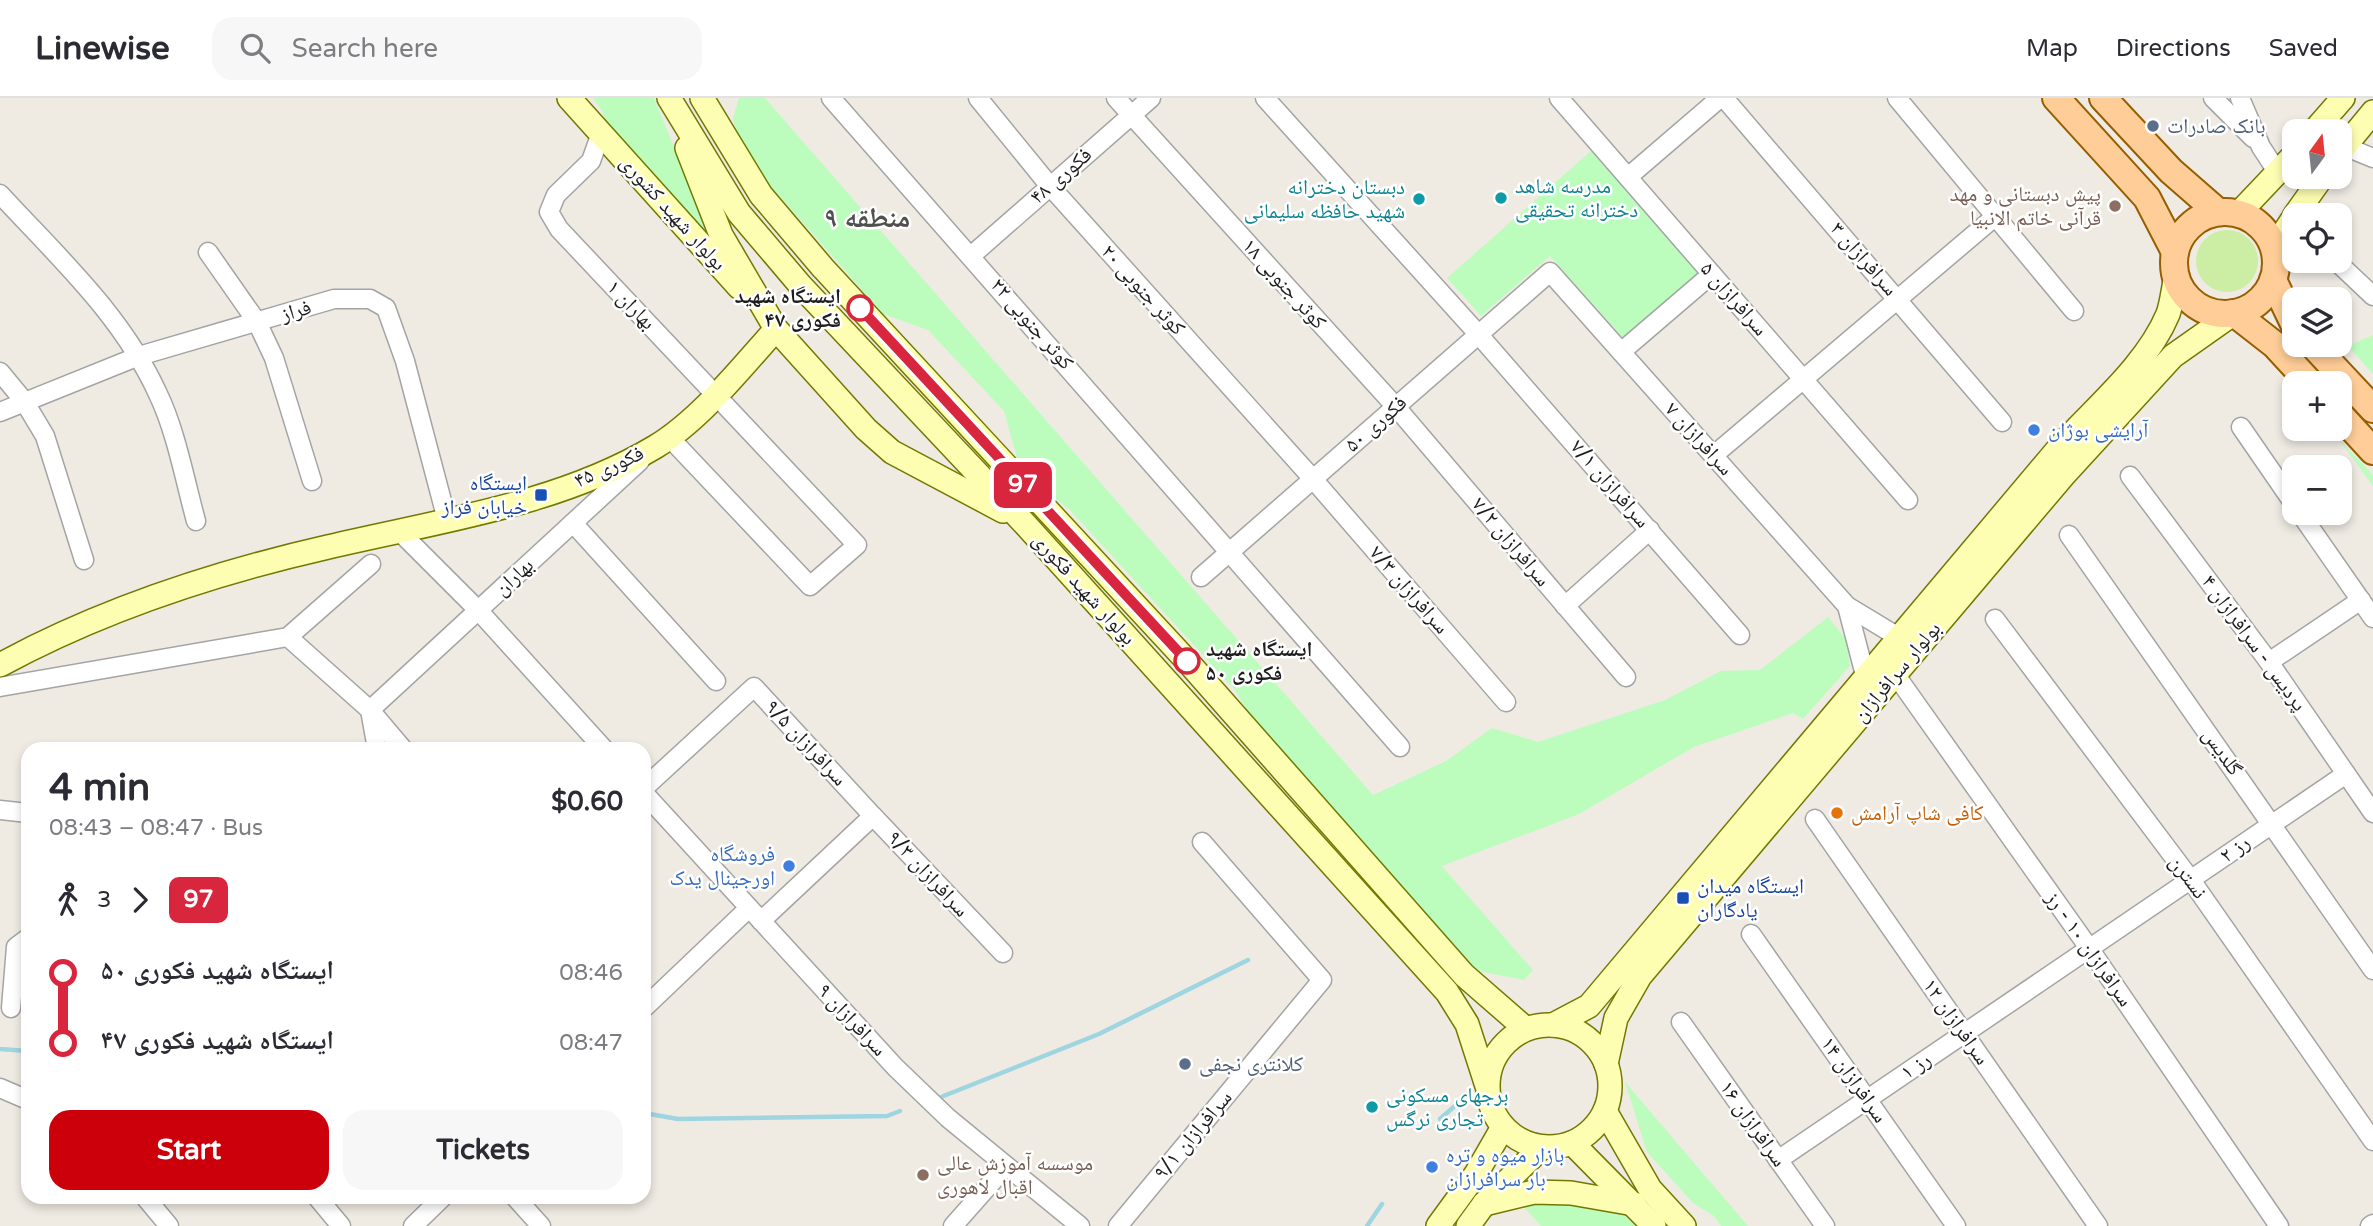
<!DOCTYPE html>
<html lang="en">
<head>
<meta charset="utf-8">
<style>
	body { margin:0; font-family:"Varela Round","Noto Naskh Arabic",sans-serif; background:#f7f7f7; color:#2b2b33; height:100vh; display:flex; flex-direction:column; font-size:26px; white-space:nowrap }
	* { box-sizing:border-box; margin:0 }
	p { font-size:23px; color:#7c7c81 }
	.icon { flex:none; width:38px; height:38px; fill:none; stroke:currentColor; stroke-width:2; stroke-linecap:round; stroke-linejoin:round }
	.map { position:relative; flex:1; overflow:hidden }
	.drawer { position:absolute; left:21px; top:644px; width:630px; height:462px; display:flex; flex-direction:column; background:#fff; border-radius:21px; box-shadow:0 4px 10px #0003 }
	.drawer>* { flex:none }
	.badge { padding:0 14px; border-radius:10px; font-size:24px; line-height:46px }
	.needle { width:46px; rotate:15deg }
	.buttons { position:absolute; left:2282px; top:21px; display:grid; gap:14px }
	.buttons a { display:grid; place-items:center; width:70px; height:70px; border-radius:14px; background:#fff; box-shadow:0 4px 10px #0003; font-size:35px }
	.map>.badge { position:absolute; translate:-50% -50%; box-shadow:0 0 0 4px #fff }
	.legs { display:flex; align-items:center; gap:10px; height:77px; padding:0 28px; font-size:23px }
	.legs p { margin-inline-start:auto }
	.overview { display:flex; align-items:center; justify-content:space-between; height:119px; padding:0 28px }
	h1 { font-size:38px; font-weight:700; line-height:52px }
	.button { display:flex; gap:14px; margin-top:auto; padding:14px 28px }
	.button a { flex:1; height:80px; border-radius:21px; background:#cb000a; color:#fff; font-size:28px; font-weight:700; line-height:80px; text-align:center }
	.button a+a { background:#f7f7f7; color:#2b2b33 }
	ul { padding:0 28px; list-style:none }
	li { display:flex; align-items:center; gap:24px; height:70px; font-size:26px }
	li i { display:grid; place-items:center; width:10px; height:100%; margin:0 9px; background:currentColor }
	li i::after { content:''; width:18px; height:18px; margin:-9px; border:5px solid; border-radius:50%; background:#fff }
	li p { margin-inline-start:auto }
	li:first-child i { background:linear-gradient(#0000 50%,currentColor 0) }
	li:last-child i { background:linear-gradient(currentColor 50%,#0000 0) }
	header { display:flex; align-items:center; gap:42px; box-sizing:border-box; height:98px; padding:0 35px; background:#fff; border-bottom:2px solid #e1e1e2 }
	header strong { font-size:33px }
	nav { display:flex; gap:38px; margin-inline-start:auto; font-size:24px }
	.search { width:490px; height:63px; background:#f7f7f7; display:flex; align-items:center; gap:18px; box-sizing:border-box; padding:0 24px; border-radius:21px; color:#7c7c81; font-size:26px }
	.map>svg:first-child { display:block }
	.grass { fill:#cceea4 }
	.park { fill:#bcfdbe }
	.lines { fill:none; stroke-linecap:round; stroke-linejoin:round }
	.stream { stroke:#9fd5e1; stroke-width:4.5 }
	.street-casing { stroke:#a4a4a4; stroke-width:21 }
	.secondary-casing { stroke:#727900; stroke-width:26 }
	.primary-casing { stroke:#975e00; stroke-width:30 }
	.street { stroke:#fff; stroke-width:18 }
	.secondary { stroke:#fefeb2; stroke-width:23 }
	.primary { stroke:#ffce98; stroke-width:26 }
	.line-1-casing { stroke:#fff; stroke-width:16 }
	.line-1 { stroke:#d7263d; stroke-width:10 }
	.service-dot { fill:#5c6f8a; stroke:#fff; stroke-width:2.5 }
	.culture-dot { fill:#0f9aa8; stroke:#fff; stroke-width:2.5 }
	.education-dot { fill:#8d6e63; stroke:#fff; stroke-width:2.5 }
	.stop-1-dot { fill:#fff; stroke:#d7263d; stroke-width:3.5 }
	.shop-dot { fill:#3f7fe0; stroke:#fff; stroke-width:2.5 }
	.transit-dot { fill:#1a4fb4; stroke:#fff; stroke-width:2.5 }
	.food-dot { fill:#e8710a; stroke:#fff; stroke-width:2.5 }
	.labels { text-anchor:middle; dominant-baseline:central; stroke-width:5; stroke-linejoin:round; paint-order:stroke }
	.service-label { font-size:21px; fill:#4e5e75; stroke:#fff; text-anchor:start }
	.street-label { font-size:21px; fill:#1d1d1d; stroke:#fff }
	.culture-label { font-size:21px; fill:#0d838f; stroke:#fff; text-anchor:start }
	.education-label { font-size:21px; fill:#785e54; stroke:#fff; text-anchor:end }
	.stop-label { font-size:21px; font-weight:bold; fill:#1d1d1d; stroke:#fff; text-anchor:end }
	.shop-label { font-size:21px; fill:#366cbe; stroke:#fff; text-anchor:start }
	.transit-label { font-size:21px; fill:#164399; stroke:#fff; text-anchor:end }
	.food-label { font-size:21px; fill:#c56008; stroke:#fff; text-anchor:start }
	.district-label { font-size:28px; font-weight:bold; fill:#505050; stroke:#fff }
</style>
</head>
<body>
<header>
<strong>Linewise</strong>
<div class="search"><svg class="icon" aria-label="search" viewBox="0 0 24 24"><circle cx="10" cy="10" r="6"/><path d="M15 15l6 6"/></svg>Search here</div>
<nav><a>Map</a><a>Directions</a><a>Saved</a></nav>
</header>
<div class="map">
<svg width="2373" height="1128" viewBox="0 0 2373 1128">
	<rect width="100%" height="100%" fill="#efebe3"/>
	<circle class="grass" cx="2227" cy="163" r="31"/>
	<g class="park">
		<path d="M593,0h61l69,169 -110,-127 -11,-29z"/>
		<path d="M739,0h26l608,697 73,-34 46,-33 46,14 127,-42 56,-29 39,-1 68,-53 18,22 4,27 -47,53 -10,-6 -99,34 -115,67 -137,52 -2,-2 93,106 -9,10 -46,-9 -223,-247 -20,-34 -165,-180 -31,-24 -20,-21 -15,-54 -76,-81 -45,-16 -122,-139 -24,-41 -4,-16z"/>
		<path d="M1592,52l116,130 -76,68 -82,-92 -69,60 -34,-38z"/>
		<path d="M2373,237v39l-25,-28z"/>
		<path d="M2338,340l35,37v11z"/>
		<path d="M1625,984l123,144h-27l-7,-10 -21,-13 -46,-51z"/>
		<path d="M1570,1105l52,7 14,16h-95l-20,-22z"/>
	</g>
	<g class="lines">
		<g class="stream">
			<path d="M0,951l28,2"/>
			<path d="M941,999l158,-63 149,-74"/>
			<path d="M644,1015l34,6 209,-3 13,-5"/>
			<path d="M1440,1021l16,-14"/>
			<path d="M1367,1128l15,-22"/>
		</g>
		<g class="street-casing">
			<g id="street">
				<path d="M831,0l569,649"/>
				<path d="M978,0l71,87 264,294 193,223"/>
				<path d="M1116,0l280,309 230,270"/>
				<path d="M1265,0l214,237 261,300"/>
				<path d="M1559,0l349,402"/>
				<path d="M1724,0l278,324"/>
				<path d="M1897,0l177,213"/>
				<path d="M2213,0l40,40"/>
				<path d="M2240,0l21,49 17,26"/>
				<path d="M601,35l-10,28 -35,34 -7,17 10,17 298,316 -47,41 -142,-150"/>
				<path d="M2344,48l29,12"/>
				<path d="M1628,79l92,-79"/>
				<path d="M0,96c58,63 122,121 158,200 18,37 27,87 38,127"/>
				<path d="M208,154l49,70 17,36 38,123"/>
				<path d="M972,157l179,-157"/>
				<path d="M2336,163l37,35"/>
				<path d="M1621,254l91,-78"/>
				<path d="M0,274l24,29 21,35 39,124"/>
				<path d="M0,314l139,-56 195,-57h36l16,9 19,53 42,159"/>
				<path d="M2241,329l53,77"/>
				<path d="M1714,357l283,-240"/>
				<path d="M2130,378l139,186 104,151"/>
				<path d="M2300,415l73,105"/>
				<path d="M573,425l143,158"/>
				<path d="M399,433l79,79 126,139"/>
				<path d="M2069,437l304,435"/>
				<path d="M1201,479l349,-305 297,334 53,32"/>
				<path d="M1565,508l85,-76"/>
				<path d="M1847,508l19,73"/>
				<path d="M1995,521l196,261 182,261"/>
				<path d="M288,539l82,73 33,39"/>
				<path d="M2269,564l92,-62"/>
				<path d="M1895,576l194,274 190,278"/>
				<path d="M0,589l288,-50 83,-73"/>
				<path d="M370,612l270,-249"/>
				<path d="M370,612l7,39"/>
				<path d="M644,690l110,-101 119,129"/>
				<path d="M644,695l251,274 53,51 132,108"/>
				<path d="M0,712l28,3"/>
				<path d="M1815,721l283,407"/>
				<path d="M761,823l112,-105 130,137"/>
				<path d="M1751,836l205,292"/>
				<path d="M11,910l5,-61 12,-9"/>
				<path d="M644,910l105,-100"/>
				<path d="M1681,924l144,204"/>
				<path d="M0,990l28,12"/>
				<path d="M1778,1062l568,-386"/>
				<path d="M145,1099l24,29"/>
				<path d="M317,1099l24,29"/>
				<path d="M515,1099l26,29"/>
				<path d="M413,1128l30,-29"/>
				<path d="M953,1128l53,-60"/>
				<path d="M1118,1128l204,-246 -120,-138"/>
				<path d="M2370,1128l3,-2"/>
			</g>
		</g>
		<g class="secondary-casing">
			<g id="secondary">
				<path d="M569,0l170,189"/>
				<path d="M669,0l70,115 62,73 223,237 423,469 20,32 20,62"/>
				<path d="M702,0l59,97 62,73 364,393 277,314 62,54"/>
				<path d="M2314,33l29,-33"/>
				<path d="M687,50l34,87 55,94 90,100 26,23 111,59"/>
				<path d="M2340,54l33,-40"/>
				<path d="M2239,115l55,-58"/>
				<path d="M2295,117l27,-38"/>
				<path d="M2274,150l20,-31"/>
				<path d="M0,567c103,-56 214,-92 328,-118 109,-26 230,-42 327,-100 45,-27 87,-80 121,-118"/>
				<path d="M1553,927l36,-19 474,-563c36,-39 84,-79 105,-129 4,-11 5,-25 8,-37"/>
				<circle cx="1549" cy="988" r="61"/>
				<path d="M1606,966l10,-46 24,-42 423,-500 110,-120 61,-43"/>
				<path d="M1605,1013l45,78 34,37"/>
				<path d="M1572,1045l82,83"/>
				<path d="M1484,1106l50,-12 37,1 63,11"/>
				<path d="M1438,1128l38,-52 27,-47"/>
				<path d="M1468,1128l16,-22 58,-57"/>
			</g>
		</g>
		<g class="primary-casing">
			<g id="primary">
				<path d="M2056,0l91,100 28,54"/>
				<path d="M2103,0l68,73 47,41"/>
				<circle cx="2225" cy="165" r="51"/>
				<path d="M2273,182l21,44"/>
				<path d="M2234,215l41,32 35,38"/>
				<path d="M2313,247l60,64"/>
				<path d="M2340,317l33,36"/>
			</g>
		</g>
		<use href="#street" class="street"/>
		<use href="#secondary" class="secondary"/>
		<use href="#primary" class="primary"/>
	</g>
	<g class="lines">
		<g class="line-1-casing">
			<path id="line-1" d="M860,210l327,353"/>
		</g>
		<use href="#line-1" class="line-1"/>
	</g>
	<g class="service-dot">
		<circle cx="2153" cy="28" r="7"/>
		<circle cx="1185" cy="966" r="7"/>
	</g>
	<g class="culture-dot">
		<circle cx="1501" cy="100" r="7"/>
		<circle cx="1419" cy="101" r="7"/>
		<circle cx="1372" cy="1009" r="7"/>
	</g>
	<g class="education-dot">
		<circle cx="2115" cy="108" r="7"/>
		<circle cx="923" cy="1077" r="7"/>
	</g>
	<g class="stop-1-dot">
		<circle cx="860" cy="210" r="12"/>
		<circle cx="1187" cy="563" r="12"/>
	</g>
	<g class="shop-dot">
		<circle cx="2034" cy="332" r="7"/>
		<circle cx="789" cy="768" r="7"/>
		<circle cx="1432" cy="1069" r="7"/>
	</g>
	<g class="transit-dot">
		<rect x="534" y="390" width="14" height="14" rx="3.5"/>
		<rect x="1676" y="793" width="14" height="14" rx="3.5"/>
	</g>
	<circle class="food-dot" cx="1837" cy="715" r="7"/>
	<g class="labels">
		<g class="service-label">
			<text x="2167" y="28">بانک صادرات</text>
			<text x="1199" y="966">کلانتری نجفی</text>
		</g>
		<g class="street-label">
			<text transform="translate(1061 78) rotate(-41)">فکوری ۴۸</text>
			<text transform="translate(673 115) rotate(48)">بولوار شهید کشوری</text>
			<text transform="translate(1864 161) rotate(49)">سرافرازان ۳</text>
			<text transform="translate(1284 186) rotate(48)">کوثر جنوبی ۱۸</text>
			<text transform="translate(1143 192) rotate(48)">کوثر جنوبی ۲۰</text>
			<text transform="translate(1734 201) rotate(49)">سرافرازان ۵</text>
			<text transform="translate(631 207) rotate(46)">بهاران ۱</text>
			<text transform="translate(296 213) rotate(-16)">فراز</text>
			<text transform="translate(1032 226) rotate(49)">کوثر جنوبی ۲۲</text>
			<text transform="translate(1376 326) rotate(-41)">فکوری ۵۰</text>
			<text transform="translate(1699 341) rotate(48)">سرافرازان ۷</text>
			<text transform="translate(609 369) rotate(-24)">فکوری ۴۵</text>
			<text transform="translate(1610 386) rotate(49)">سرافرازان ۷/۱</text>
			<text transform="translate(1511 444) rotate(50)">سرافرازان ۷/۲</text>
			<text transform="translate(514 479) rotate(-42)">بهاران</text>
			<text transform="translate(1084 491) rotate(48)">بولوار شهید فکوری</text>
			<text transform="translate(1409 492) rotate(49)">سرافرازان ۷/۳</text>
			<text transform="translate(2254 545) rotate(54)">پردیس - سرافرازان ۴</text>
			<text transform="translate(1897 574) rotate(-50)">بولوار سرافرازان</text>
			<text transform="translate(806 645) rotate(47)">سرافرازان ۹/۵</text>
			<text transform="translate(2222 654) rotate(55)">گلدیس</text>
			<text transform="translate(2235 751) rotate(-36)">رز ۲</text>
			<text transform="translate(928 776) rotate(47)">سرافرازان ۹/۳</text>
			<text transform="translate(2188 779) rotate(54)">نسترن</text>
			<text transform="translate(2089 851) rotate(55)">سرافرازان ۱۰ - رز</text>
			<text transform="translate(852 922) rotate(47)">سرافرازان ۹</text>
			<text transform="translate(1956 924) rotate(55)">سرافرازان ۱۲</text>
			<text transform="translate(1916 968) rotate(-34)">رز ۱</text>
			<text transform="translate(1854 982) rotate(55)">سرافرازان ۱۴</text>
			<text transform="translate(1753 1026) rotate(55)">سرافرازان ۱۶</text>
			<text transform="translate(1193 1037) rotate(-50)">سرافرازان ۹/۱</text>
		</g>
		<g class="culture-label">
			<text x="1515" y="88">مدرسه شاهد<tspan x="1515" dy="24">دخترانه تحقیقی</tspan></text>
			<text x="1405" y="89" text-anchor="end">دبستان دخترانه<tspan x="1405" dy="24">شهید حافظه سلیمانی</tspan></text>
			<text x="1386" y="997">برجهای مسکونی<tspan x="1386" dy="24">تجاری نرگس</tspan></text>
		</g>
		<g class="education-label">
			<text x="2101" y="96">پیش دبستانی و مهد<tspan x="2101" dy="24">قرآنی خاتم الانبیا</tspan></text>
			<text x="937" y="1065" text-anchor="start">موسسه آموزش عالی<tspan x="937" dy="24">اقبال لاهوری</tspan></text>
		</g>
		<g class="stop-label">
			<text x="841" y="198">ایستگاه شهید<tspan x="841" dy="24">فکوری ۴۷</tspan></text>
			<text x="1206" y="551" text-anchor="start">ایستگاه شهید<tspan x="1206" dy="24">فکوری ۵۰</tspan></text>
		</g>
		<g class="shop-label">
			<text x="2048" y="332">آرایشی بوژان</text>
			<text x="775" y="756" text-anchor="end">فروشگاه<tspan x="775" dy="24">اورجینال یدک</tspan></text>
			<text x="1446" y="1057">بازار میوه و تره<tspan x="1446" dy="24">بار سرافرازان</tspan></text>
		</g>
		<g class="transit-label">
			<text x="527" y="385">ایستگاه<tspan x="527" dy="24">خیابان فراز</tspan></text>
			<text x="1697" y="788" text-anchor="start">ایستگاه میدان<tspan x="1697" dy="24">یادگاران</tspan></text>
		</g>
		<g class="food-label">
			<text x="1851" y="715">کافی شاپ آرامش</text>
		</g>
		<g class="district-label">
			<text x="867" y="120">منطقه ۹</text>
		</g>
	</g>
</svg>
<div class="buttons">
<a><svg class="needle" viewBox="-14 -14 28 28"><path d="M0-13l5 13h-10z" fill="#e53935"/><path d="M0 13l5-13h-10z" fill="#7c7c81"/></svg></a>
<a><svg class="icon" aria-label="locate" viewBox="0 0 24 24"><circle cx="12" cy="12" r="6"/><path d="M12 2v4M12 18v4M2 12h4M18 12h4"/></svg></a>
<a><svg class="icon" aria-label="layers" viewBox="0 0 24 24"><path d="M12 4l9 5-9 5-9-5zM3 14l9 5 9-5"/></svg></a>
<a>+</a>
<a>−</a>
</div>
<b class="badge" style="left:1023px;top:387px;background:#d7263d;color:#fff">97</b>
<section class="drawer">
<div class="overview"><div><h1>4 min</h1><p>08:43 – 08:47 · Bus</p></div><b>$0.60</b></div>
<div class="legs"><svg class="icon" aria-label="walk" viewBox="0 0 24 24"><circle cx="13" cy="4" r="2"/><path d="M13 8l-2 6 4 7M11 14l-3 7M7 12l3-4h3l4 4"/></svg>3<svg class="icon" aria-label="forward" viewBox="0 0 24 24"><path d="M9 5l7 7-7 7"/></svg><b class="badge" style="background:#d7263d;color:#fff">97</b></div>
<ul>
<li><i style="color:#d7263d"></i><b>ایستگاه شهید فکوری ۵۰</b><p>08:46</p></li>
<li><i style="color:#d7263d"></i><b>ایستگاه شهید فکوری ۴۷</b><p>08:47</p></li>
</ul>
<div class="button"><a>Start</a><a>Tickets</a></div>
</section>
</div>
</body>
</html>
